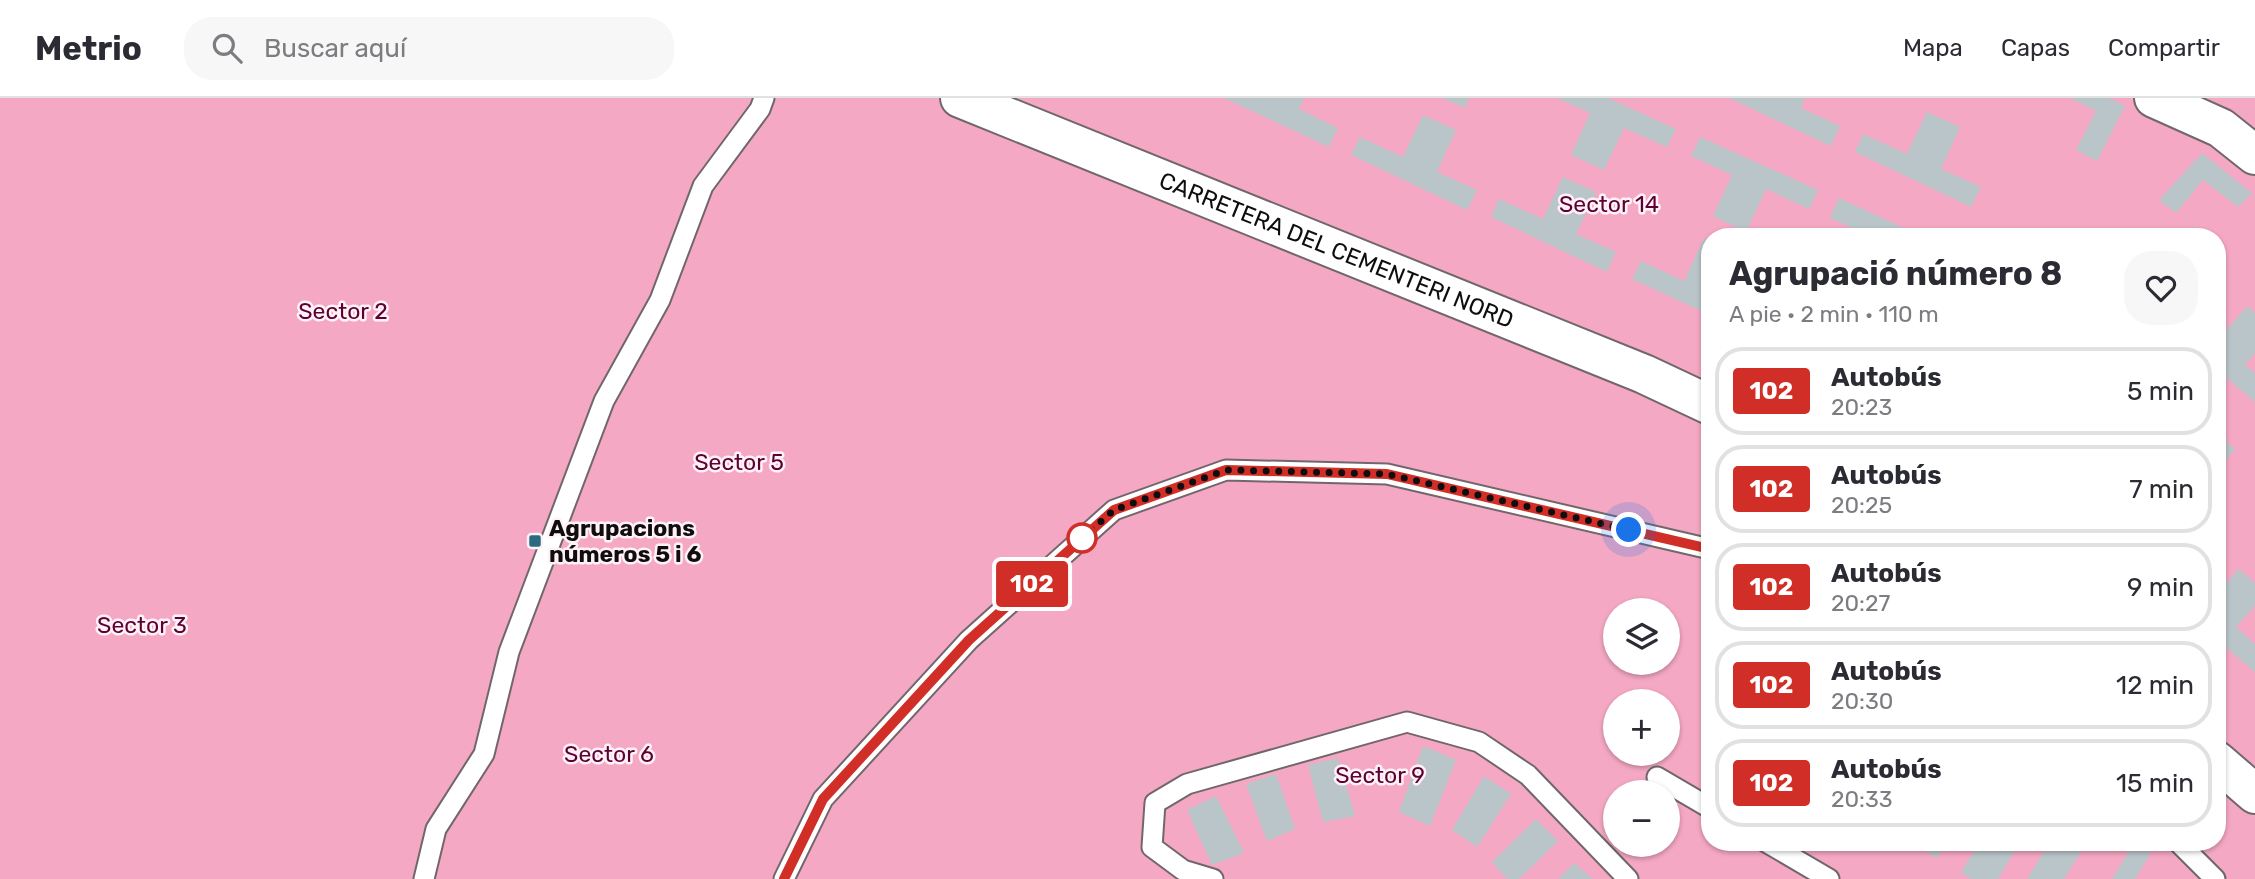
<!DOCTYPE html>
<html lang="es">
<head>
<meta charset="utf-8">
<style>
	body { margin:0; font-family:Rubik,sans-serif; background:#f7f7f7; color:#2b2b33; height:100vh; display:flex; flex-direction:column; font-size:26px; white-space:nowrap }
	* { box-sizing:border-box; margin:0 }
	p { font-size:23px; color:#7c7c81 }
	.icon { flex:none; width:38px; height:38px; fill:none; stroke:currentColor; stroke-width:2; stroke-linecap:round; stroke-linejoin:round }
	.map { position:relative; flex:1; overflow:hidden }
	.drawer { position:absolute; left:1701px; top:130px; width:525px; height:623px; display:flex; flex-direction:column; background:#fff; border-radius:28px; box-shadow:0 2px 5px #0004 }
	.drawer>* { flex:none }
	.badge { padding:0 14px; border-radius:5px; font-size:24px; line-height:46px }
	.fabs { position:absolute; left:1603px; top:500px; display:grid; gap:14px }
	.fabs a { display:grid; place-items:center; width:77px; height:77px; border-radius:50%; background:#fff; box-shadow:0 2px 5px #0004; font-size:35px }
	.you { position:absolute; width:35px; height:35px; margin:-18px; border:5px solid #fff; border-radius:50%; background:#1a73e8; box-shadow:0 0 0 10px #1a73e833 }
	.map>.badge { position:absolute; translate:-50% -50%; box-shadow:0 0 0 4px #fff }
	.round { display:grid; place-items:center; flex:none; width:74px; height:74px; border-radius:28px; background:#f7f7f7 }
	.head { display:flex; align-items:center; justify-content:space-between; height:119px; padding:0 28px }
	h1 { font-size:33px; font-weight:700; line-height:52px }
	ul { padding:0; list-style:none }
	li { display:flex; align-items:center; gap:21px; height:88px; margin:0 14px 10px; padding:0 14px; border:4px solid #e1e1e2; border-radius:28px }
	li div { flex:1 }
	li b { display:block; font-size:26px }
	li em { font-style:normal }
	li .badge { min-width:77px; font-weight:700; text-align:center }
	header { display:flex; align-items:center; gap:42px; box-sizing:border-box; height:98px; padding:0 35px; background:#fff; border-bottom:2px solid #e1e1e2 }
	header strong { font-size:33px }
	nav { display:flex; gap:38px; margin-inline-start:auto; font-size:24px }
	.search { width:490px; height:63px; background:#f7f7f7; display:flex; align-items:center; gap:18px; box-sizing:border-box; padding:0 24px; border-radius:28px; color:#7c7c81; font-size:26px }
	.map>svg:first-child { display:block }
	.green { fill:#f5a8c4; fill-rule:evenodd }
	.building { fill:#bac5c9 }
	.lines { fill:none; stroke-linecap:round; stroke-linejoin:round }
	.service-casing { stroke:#71676a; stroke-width:23 }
	.minor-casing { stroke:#71676a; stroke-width:42 }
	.service { stroke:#fff; stroke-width:19 }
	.minor { stroke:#fff; stroke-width:38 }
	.line-casing { stroke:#fff; stroke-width:16 }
	.line { stroke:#d02e26; stroke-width:10 }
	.walk { stroke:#100d0e; stroke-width:7; stroke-dasharray:0 12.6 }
	.stop-dot { fill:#fff; stroke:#d02e26; stroke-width:3.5 }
	.poi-dot { fill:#2a6b7f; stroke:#fef2f6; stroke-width:2.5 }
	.labels { text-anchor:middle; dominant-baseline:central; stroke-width:5; stroke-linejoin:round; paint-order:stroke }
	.park-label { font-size:23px; fill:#5d0134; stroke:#fef2f6 }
	.street-label { font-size:23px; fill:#100d0e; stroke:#fef2f6 }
	.poi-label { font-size:23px; font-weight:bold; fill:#100d0e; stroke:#fef2f6; text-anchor:start }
</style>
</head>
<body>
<header>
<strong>Metrio</strong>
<div class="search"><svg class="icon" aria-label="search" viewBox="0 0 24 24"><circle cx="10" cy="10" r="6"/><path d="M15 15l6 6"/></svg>Buscar aquí</div>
<nav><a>Mapa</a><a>Capas</a><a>Compartir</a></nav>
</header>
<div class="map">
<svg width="2255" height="781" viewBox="0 0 2255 781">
	<rect width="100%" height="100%" fill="#f1e5e9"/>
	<path class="green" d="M0,0h2255v781h-2255zM1710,138h507v606h-507zM1615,513h53v52h-53zM1615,604h53v52h-53zM1615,695h53v52h-53z"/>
	<g class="building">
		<path d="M1224,0h80l-5,11 39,19 -9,19z"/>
		<path d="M1442,0h27l-4,10z"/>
		<path d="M1557,0h51l68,31 -9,18 -43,-19 -20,42 -33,-15 19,-42z"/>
		<path d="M1729,0h76l-4,10 39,18 -9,20z"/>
		<path d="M2070,0h39l16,8 -28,55 -21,-11 20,-39z"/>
		<path d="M1927,14l33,15 -19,42 40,18 -10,20 -116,-55 8,-18 44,20z"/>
		<path d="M1423,17l33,15 -19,42 40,18 -10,20 -116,-55 9,-18 43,20z"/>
		<path d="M1700,39l118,53 -9,19 -43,-20 -20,43 -33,-16 19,-41 -41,-19z"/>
		<path d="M2202,55l50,40 -14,14 -35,-27 -27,33 -17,-13z"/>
		<path d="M1563,79l33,15 -20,42 40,18 -9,20 -116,-55 8,-18 44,20z"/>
		<path d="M1839,100l82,38h-51l-40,-18z"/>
		<path d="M1704,140l6,3v74l-78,-36 9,-18 43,20z"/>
		<path d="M2247,208l8,7v40l-10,12 10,8v29l-38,-32v-29z"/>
		<path d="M2217,336l18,15 -13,16 -5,-4z"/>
		<path d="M2239,471l16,14v23l-19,21 19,17v28l-38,-32v-47z"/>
		<path d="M1423,648l33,14 -26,66 -31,-14z"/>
		<path d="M1338,660l17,58 -32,6 -15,-57z"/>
		<path d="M1276,676l19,55 -28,12 -21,-57z"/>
		<path d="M1484,678l27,18 -34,53 -25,-17z"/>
		<path d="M1216,698l28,57 -32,12 -25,-55z"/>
		<path d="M1536,721l22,22 -39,38h-12l-15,-17z"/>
		<path d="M1910,744h37l-10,16z"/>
		<path d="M1980,744h40l-22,37h-27l-10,-7z"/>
		<path d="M2050,744h37l-23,37h-37z"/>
		<path d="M2134,745l17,10 -16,26h-23z"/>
		<path d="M1574,765l19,16h-35z"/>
	</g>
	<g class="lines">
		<g class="service-casing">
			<g id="service">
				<path d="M1657,679l53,31"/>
				<path d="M1766,744l63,37"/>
				<path d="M2178,744l37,37"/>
				<path d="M424,781l12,-50 48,-75 25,-102 95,-251 56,-101 43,-114 57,-77 4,-11"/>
				<path d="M784,781l39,-80 146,-159 145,-130 112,-40 161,4 323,75"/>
				<path d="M1213,781l-30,-9 -31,-23 3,-44 32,-19 220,-62 72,20 49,33 100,104"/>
			</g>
		</g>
		<g class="minor-casing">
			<g id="minor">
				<path id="s1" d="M960,0l684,276 66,31"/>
				<path d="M2154,0l67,30 34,27"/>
				<path d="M2217,663l38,33"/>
			</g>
		</g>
		<use href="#service" class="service"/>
		<use href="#minor" class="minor"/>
	</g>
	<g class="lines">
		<g class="line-casing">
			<path id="line" d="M784,781l39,-80 146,-159 145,-130 112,-40 161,4 323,75"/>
		</g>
		<use href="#line" class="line"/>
		<path class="walk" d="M1082,440l32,-28 112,-40 161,4 242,56"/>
	</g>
	<circle class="stop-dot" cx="1082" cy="440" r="14"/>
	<rect class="poi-dot" x="528" y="436" width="14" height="14" rx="3.5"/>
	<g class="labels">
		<g class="park-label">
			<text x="1609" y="106">Sector 14</text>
			<text x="343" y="213">Sector 2</text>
			<text x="739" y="364">Sector 5</text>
			<text x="142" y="527">Sector 3</text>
			<text x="609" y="656">Sector 6</text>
			<text x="1380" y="677">Sector 9</text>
		</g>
		<g class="street-label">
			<text stroke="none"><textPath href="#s1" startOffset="406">CARRETERA DEL CEMENTERI NORD</textPath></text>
		</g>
		<g class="poi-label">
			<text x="549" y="430">Agrupacions<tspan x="549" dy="26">números 5 i 6</tspan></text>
		</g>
	</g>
</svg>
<div class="fabs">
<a><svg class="icon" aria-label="layers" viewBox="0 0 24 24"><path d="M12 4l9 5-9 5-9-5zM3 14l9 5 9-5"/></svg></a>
<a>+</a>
<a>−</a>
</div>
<div class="you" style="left:1629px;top:432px"></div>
<b class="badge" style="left:1032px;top:486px;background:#d02e26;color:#fff">102</b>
<section class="drawer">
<div class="head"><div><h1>Agrupació número 8</h1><p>A pie · 2 min · 110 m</p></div><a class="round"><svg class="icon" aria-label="heart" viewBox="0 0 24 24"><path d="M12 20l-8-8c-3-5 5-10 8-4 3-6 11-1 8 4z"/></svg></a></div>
<ul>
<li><span class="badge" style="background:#d02e26;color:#fff">102</span><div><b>Autobús</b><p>20:23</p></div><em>5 min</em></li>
<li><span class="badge" style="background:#d02e26;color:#fff">102</span><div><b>Autobús</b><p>20:25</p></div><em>7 min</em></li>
<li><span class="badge" style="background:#d02e26;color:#fff">102</span><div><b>Autobús</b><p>20:27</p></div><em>9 min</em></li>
<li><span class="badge" style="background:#d02e26;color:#fff">102</span><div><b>Autobús</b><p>20:30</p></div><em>12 min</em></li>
<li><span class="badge" style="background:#d02e26;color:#fff">102</span><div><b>Autobús</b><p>20:33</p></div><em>15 min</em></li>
</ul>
</section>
</div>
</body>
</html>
